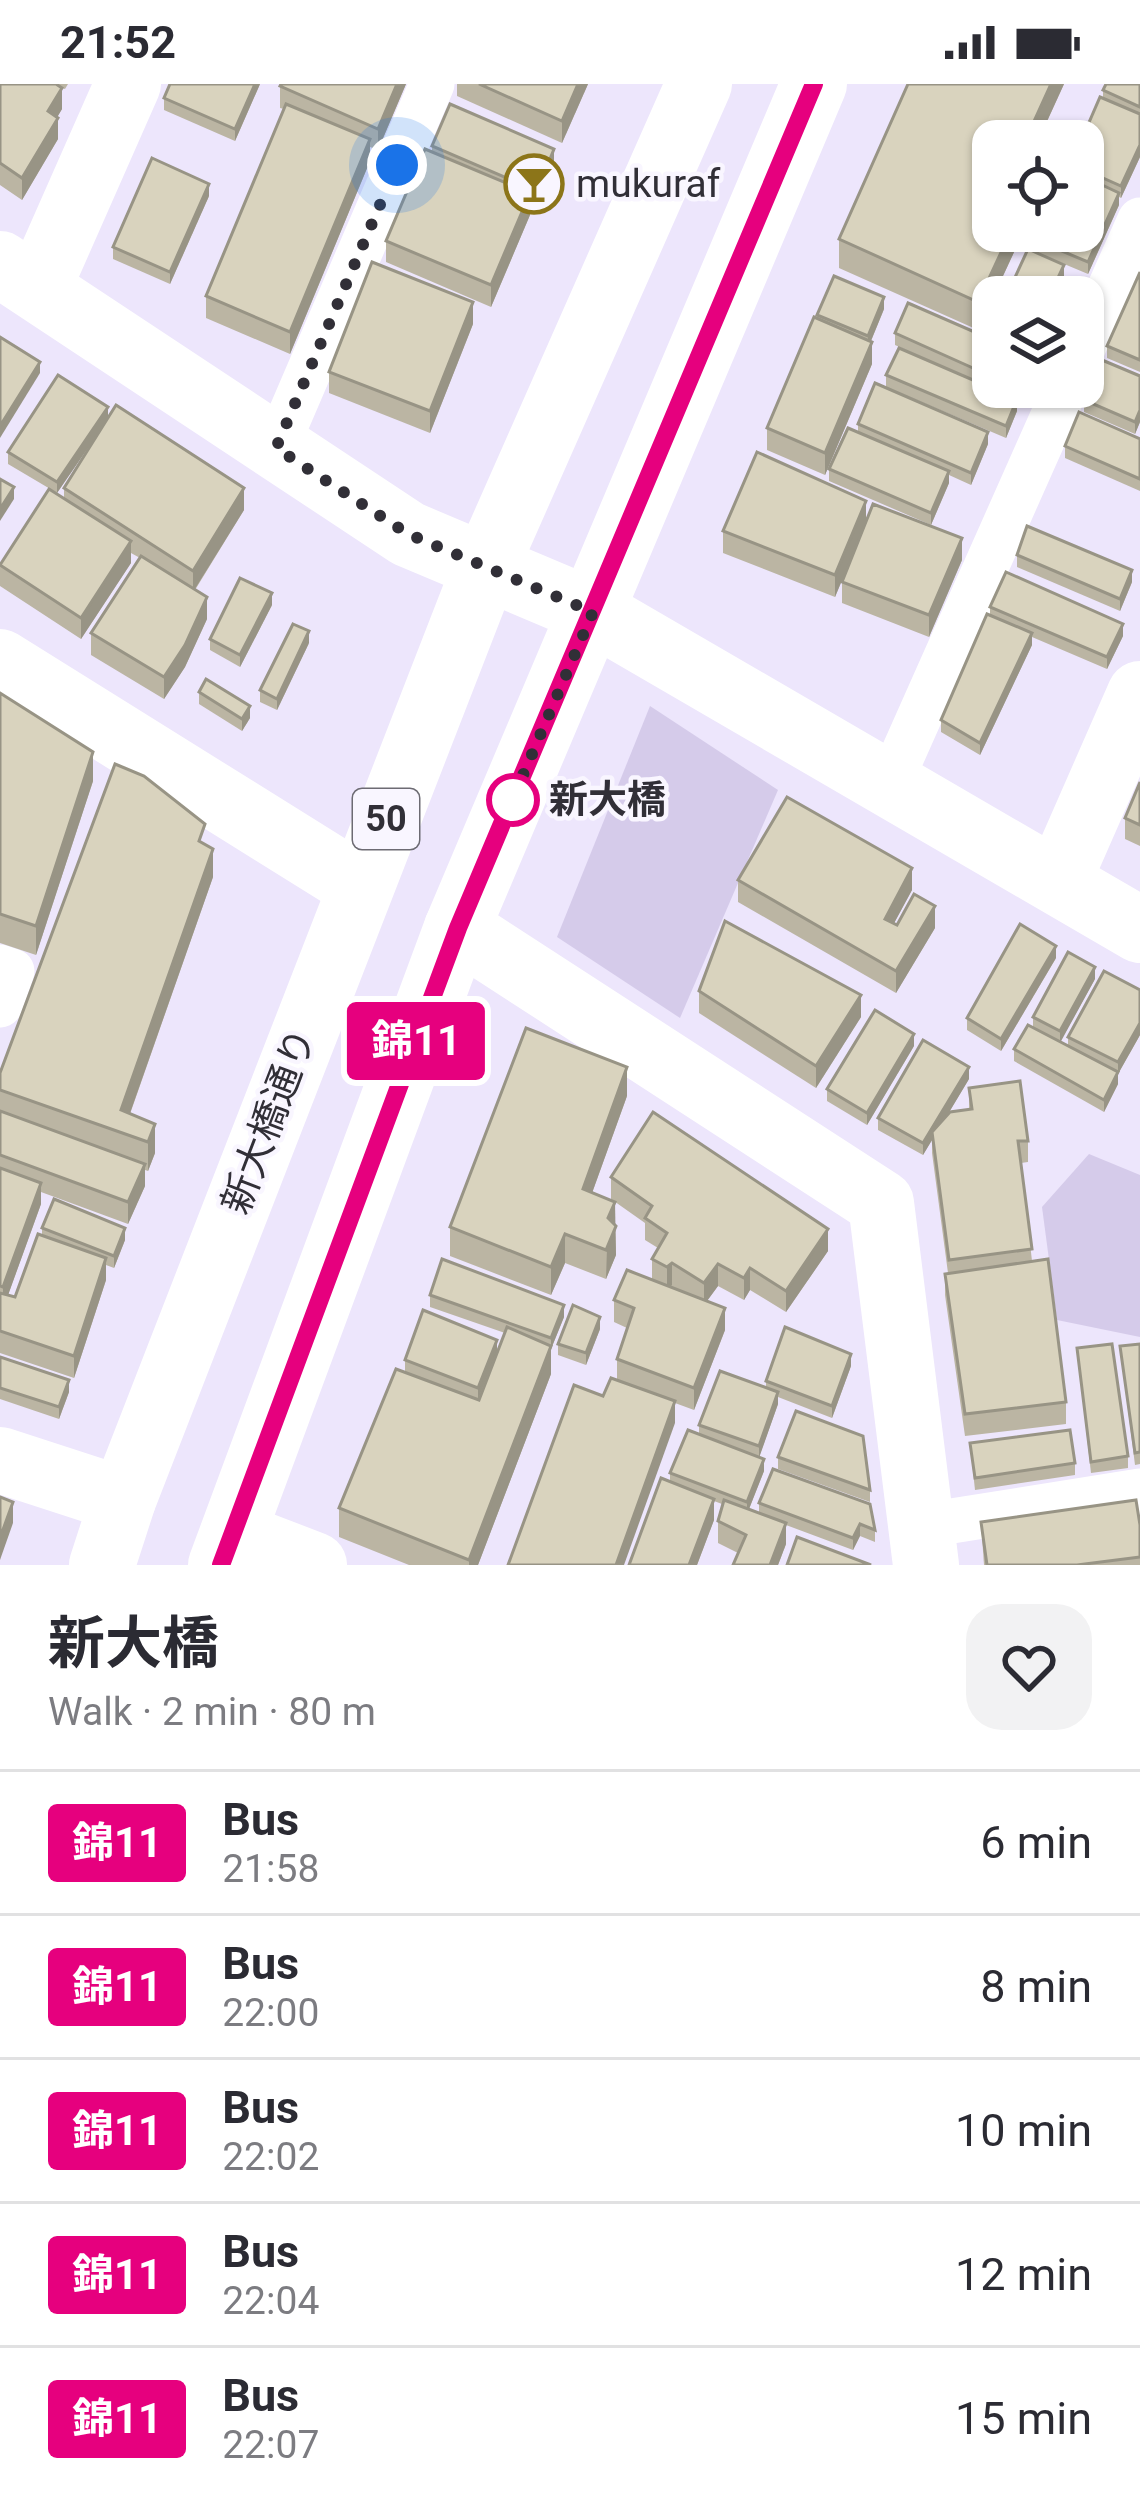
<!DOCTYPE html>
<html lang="en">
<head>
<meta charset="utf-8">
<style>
	body { margin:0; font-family:Roboto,"Noto Sans JP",sans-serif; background:#f2f2f3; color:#2b2b33; height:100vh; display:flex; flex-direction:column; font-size:45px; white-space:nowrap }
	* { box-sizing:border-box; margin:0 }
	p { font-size:39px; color:#7c7c81 }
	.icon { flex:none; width:66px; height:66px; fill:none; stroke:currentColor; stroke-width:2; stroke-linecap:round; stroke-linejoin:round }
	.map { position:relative; height:1481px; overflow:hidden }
	.side { display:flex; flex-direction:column; background:#fff; flex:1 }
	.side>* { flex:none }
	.badge { padding:0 24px; border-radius:9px; font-size:42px; line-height:78px }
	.tools { position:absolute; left:972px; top:36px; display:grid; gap:24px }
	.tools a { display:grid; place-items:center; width:132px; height:132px; border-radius:24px; background:#fff; box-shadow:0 3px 9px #0004; font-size:60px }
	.you { position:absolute; width:60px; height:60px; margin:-30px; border:9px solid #fff; border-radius:50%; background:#1a73e8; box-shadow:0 0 0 18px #1a73e833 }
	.map>.badge { position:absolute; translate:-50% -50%; box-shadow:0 0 0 6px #fff }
	.round { display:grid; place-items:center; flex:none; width:126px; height:126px; border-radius:36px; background:#f2f2f3 }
	.headline { display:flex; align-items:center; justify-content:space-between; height:204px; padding:0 48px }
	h1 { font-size:57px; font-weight:700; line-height:90px }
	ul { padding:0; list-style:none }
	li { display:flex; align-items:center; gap:36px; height:144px; padding:0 48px; border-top:3px solid #e1e1e2 }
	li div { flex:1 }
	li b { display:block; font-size:45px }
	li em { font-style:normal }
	li .badge { min-width:132px; font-weight:700; text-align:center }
	.status { display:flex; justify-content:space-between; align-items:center; height:84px; padding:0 60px; background:#fff; direction:ltr }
	.status svg { height:33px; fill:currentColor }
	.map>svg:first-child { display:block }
	.green { fill:#d5cbea }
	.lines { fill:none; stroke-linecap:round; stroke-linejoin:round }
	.lane { stroke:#fff; stroke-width:45 }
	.street { stroke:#fff; stroke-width:66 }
	.secondary { stroke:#fff; stroke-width:66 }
	.primary { stroke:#fff; stroke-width:66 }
	.wall { fill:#bbb5a3 }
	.shaded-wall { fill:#989485 }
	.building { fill:#d9d3be; stroke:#989485; stroke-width:3 }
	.line-casing { stroke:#fff; stroke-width:27 }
	.line { stroke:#e6007e; stroke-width:18 }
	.walk { stroke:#312f37; stroke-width:12; stroke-dasharray:0 21.6 }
	.stop-dot { fill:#fff; stroke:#e6007e; stroke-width:6 }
	.labels { text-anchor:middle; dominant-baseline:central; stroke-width:9; stroke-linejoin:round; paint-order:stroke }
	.shield { fill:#f9f6ff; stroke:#6d6b73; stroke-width:3 }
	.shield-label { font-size:36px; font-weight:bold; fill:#312f37 }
	.poi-label { font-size:39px; fill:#312f37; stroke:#f9f6ff; text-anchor:start }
	.stop-label { font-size:39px; font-weight:bold; fill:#312f37; stroke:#f9f6ff; text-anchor:start }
	.street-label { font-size:39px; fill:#312f37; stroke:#f9f6ff }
</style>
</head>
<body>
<div class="status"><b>21:52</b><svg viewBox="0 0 49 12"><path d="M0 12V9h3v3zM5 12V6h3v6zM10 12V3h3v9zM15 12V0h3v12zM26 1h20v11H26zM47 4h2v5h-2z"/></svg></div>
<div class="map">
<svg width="1140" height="1481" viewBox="0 0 1140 1481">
	<rect width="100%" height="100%" fill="#ede6fc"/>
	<g class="green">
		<path d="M650,622l128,84 -98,228 -123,-81z"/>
		<path d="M1089,1070l51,21v162l-83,-17 -15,-113z"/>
	</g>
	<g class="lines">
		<g class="lane">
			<path d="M1083,264l57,-128"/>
			<path d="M276,364l156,-364"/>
			<path d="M890,699l176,-396"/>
			<path d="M0,883l12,4 -12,34"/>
			<path d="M920,1442l220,-35"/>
		</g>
		<g class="street">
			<path d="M0,180l408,270 185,78"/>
			<path d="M38,204l90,-204"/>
			<path d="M0,578l359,224"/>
			<path d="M1058,797l82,-187"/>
			<path d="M457,844l424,275 45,362"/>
			<path d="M0,1376l123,40"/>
			<path d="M233,1450l81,31"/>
		</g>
		<path class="secondary" d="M593,528l547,318"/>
		<g class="primary">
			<path d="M102,1481l21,-65 363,-934 213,-482"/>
			<path d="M221,1481l236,-637 357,-844"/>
		</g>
	</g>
	<g class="wall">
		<path d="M0,0h68l-3,5 -3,-1v21l-5,8 1,22 -36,61 -22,-15z"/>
		<path d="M260,0l-25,57 -71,-31v-12z"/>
		<path d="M406,0l-28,66 -8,-3v14l-80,193 -84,-36v-22l78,-187 -4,-1v-22z"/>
		<path d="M457,0h131l-26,59 -105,-47z"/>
		<path d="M908,0h156l-26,57h-45v90h22v19l-37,80 -139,-62v-29z"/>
		<path d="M1140,0v73l-19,41 -2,-1v8l-31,69 -50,-21v-12l45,-10v-90l20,-43v-8z"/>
		<path d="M432,62l122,15 -17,42 -7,-3v15l-39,92 -105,-45v-21l46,-89z"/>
		<path d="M209,112l-39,88 -57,-25v-12z"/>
		<path d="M1140,188v100l-33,-14v-12z"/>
		<path d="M884,225l-13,32 1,23 -47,111 -58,-25v-22l50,-113z"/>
		<path d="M473,240l-43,109 -101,-40v-21z"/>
		<path d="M895,249l98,7v47h33l-6,14 -3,-1v11l-11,27 -120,-51v-12l74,-1 -65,-29z"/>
		<path d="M1140,292v46l-5,12 -51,-22v-12z"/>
		<path d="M108,334l136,92 -49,80 12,29 -22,48 -21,32 -73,-44v-22l49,-75 -9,-5v10l-50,76 -81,-53v-21l64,-67v-10l35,-57 -42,62 -49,-29v-12z"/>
		<path d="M858,340l130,20 -17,41 -22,-10v8l-18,42 -102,-44v-12l29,-37z"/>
		<path d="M1140,355v52l-75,-33v-12z"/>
		<path d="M866,437l96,39 -33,77 -87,-34v-21l17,-42 -24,57 -112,-44v-22z"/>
		<path d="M1017,471l115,27 -12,29 -103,-44z"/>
		<path d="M272,521l-32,62 -30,-17v-11z"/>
		<path d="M990,523l133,29 -16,33 -75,-32v8l-52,110 -39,-23v-12l49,-105z"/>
		<path d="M309,559l-32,67 -17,-8v-12z"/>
		<path d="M199,608l51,26 -8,13 -43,-27z"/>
		<path d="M0,609l93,88 -57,174 -36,-12z"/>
		<path d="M1140,698v64l-15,-7v-21z"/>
		<path d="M205,761l8,32 -83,237 25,10v29l-7,18 -3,-1v16l-17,38 -87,-32v12l-33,91 7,2 27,-62v-7l83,12 -11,28 -8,-3v15l-32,98 -74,-25v-280z"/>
		<path d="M738,796l174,10 -18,33 41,5 -39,65 -158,-91z"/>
		<path d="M1056,874l-55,93 -34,-21v-12z"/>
		<path d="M1095,895l-35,63 8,4v-9l72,-47v45l-22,39v10l-14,28 -90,-51v-12l19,-22v-10z"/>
		<path d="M699,907l162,26 -45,71 -117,-75z"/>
		<path d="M914,962l-47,79 -40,-24v-12z"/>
		<path d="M969,995l-21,35 21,-4v-22l59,53v21l-7,1 11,98 34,141v22l-101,12 -20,-141v-21l3,-1 -16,-120v-13l-9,15 -45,-25v-12z"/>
		<path d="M627,1012l-35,97 23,31 1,31 -10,24 -41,-16 -14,32 -101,-39v-29z"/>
		<path d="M611,1093l217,74 -42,61 -36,-22 -6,10 -26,-14 -11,15 18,29 -31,80 -19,-7v20l-72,-27 14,-16v-21l10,-31 -13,-6v-22l38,-20v-21l6,-11 -13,-8v-17l-34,-24z"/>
		<path d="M430,1211l134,22 -13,32v25l-73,191h-69l-70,-28v-29l140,-108 26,-67 -75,-26z"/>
		<path d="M600,1245l-14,36 -28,-10v-11z"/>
		<path d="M497,1256l-19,60 -73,-28v-12z"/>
		<path d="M1140,1260v120l-5,1 -15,-119z"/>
		<path d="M1077,1264l51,108v12l-37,5z"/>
		<path d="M0,1273l69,35 -10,27 -59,-20z"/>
		<path d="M851,1282l-19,52 -54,-21v7l-19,53 5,14 -15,38 10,4v-10l14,-34 102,61v12l-15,-6 -7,14 -67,-25v19l-8,21h-45l5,-12 -20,-10v-22l4,-17 -8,-3v19l-17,45h-68l41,-83v-9l29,-39v-9l67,-37v-7z"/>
		<path d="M970,1359l105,20v12l-100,15z"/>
		<path d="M778,1373l92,33v12l-92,-33z"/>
		<path d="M981,1438l159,3v40h-156z"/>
	</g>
	<g class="shaded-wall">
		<path d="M255,0h5l-25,57v-12z"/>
		<path d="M397,0h9l-28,66v-21z"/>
		<path d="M578,0h10l-26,59v-22z"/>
		<path d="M1051,0h13l-26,57h-13z"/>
		<path d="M62,4v21l-14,24v-22z"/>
		<path d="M58,34v21l-36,61v-22z"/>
		<path d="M370,55v22l-80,193v-22z"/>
		<path d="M1140,61v12l-19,41v-12z"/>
		<path d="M554,65v12l-17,42v-12z"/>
		<path d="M209,100v12l-39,88v-12z"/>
		<path d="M530,109v22l-39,92v-22z"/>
		<path d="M1119,109v12l-31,69v-12z"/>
		<path d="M1011,147h4v19l-37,80v-28z"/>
		<path d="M1064,181v12l-10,20h-5z"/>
		<path d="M884,213v12l-16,39v-12z"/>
		<path d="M473,218v22l-43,109v-22z"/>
		<path d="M872,258v22l-47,111v-22z"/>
		<path d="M40,278v11l-40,65v-12z"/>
		<path d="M1017,315v12l-11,27v-12z"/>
		<path d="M108,323v12l-51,74v-11z"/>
		<path d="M1140,326v12l-5,12v-12z"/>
		<path d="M988,348v12l-17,41v-12z"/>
		<path d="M949,387v12l-18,42v-12z"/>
		<path d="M14,403v12l-14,22v-12z"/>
		<path d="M244,404v22l-51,82v-21z"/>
		<path d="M866,417v21l-31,75v-22z"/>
		<path d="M962,454v22l-33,77v-22z"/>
		<path d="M131,457v22l-50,76v-21z"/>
		<path d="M1132,486v12l-12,29v-12z"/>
		<path d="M272,509v12l-32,62v-12z"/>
		<path d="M207,513v22l-22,48 -21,32v-22z"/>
		<path d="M1123,540v12l-16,33v-12z"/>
		<path d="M309,547v12l-32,67v-11z"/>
		<path d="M1032,549v12l-52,110v-12z"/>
		<path d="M250,622v12l-8,13v-12z"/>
		<path d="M93,668v29l-57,174v-29z"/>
		<path d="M213,765v28l-90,256 -2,-23z"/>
		<path d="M912,784v22l-27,50v-21z"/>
		<path d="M935,822v22l-39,65v-22z"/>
		<path d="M1056,862v12l-55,93v-12z"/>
		<path d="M1095,883v12l-35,64v-12z"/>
		<path d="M861,911v22l-45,71v-22z"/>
		<path d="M1140,939v12l-22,39v-12z"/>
		<path d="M914,950v12l-47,79v-12z"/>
		<path d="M627,983v29l-44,122v-29z"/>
		<path d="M969,983v12l-36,60 -1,-7v8l-9,15v-12z"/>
		<path d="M1118,988v12l-14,28v-12z"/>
		<path d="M155,1040v29l-7,18v-29z"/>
		<path d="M145,1080v22l-17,38v-22z"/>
		<path d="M41,1099v21l-38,105v-22z"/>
		<path d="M615,1118l1,53 -10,24 2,-61z"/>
		<path d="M125,1144v12l-11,28v-12z"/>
		<path d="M828,1145v22l-42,61v-21z"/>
		<path d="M565,1150v29l-14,32v-28z"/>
		<path d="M106,1174v22l-32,98v-22z"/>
		<path d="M672,1179v22l-5,4v-22z"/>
		<path d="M718,1180v22l-14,19v-22z"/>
		<path d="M750,1184v22l-6,10v-22z"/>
		<path d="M564,1221v12l-13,32v25l-73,191h-9v-5l82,-214v-8z"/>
		<path d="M725,1224v22l-31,80v-22z"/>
		<path d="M600,1233v12l-14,36v-12z"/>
		<path d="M497,1256v11l-19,49v-12z"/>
		<path d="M851,1270v12l-19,52v-12z"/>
		<path d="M69,1296v12l-10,27v-12z"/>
		<path d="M778,1308v12l-19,54v-12z"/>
		<path d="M675,1317v22l-51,142h-8z"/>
		<path d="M764,1375v12l-17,43v-12z"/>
		<path d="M714,1415v21l-17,45h-8z"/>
		<path d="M13,1418v21l-13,37v-22z"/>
		<path d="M786,1439v21l-8,21h-8z"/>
		<path d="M860,1440v12l-7,14v-12z"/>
	</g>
	<g class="building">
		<path d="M0,0h56l6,4 -14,23 10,7 -36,60 -22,-15z"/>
		<path d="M170,0h85l-20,45 -71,-31z"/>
		<path d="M281,0h116l-19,45 -98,-43z"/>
		<path d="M479,0h99l-16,37z"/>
		<path d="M908,0h143l-26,57h-32v90h18l-33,71 -139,-63z"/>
		<path d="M1106,0h34v23l-37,-17z"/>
		<path d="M1100,13l40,17v31l-19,41 -38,-17v-28h-2z"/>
		<path d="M286,20l84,35 -80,193 -84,-36z"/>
		<path d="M450,20l104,45 -17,42 -105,-45z"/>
		<path d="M425,65l105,44 -39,92 -105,-44z"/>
		<path d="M152,74l57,26 -39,88 -57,-25z"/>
		<path d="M1083,92l36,17 -31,69 -50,-21 4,-10h41z"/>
		<path d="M1028,165l36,16 -15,32h-43z"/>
		<path d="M372,178l101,40 -43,109 -101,-39z"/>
		<path d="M1140,188v88l-33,-14z"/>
		<path d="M834,192l50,21 -16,39 -51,-21z"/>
		<path d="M908,219l85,37v37l-98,-44z"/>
		<path d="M814,233l58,25 -47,111 -58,-25z"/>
		<path d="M0,253l40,25 -40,64z"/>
		<path d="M899,264l118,51 -11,27 -120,-51z"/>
		<path d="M1102,276l38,16v34l-5,12 -51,-22z"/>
		<path d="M58,291l50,32 -51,75 -49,-30z"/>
		<path d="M875,299l113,49 -17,41 -113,-49z"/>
		<path d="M116,321l128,83 -51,83 -129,-83z"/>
		<path d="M1079,328l61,27v40l-75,-33z"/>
		<path d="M848,344l101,43 -18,42 -102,-44z"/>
		<path d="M757,368l109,49 -31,74 -112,-44z"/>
		<path d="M0,395l14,8 -14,22z"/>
		<path d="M49,405l82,52 -50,77 -81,-53z"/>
		<path d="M873,420l89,34 -33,77 -87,-33z"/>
		<path d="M1027,442l105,44 -12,29 -103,-44z"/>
		<path d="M141,472l66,41 -22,48 -21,32 -73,-44z"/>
		<path d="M1006,488l117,52 -16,33 -117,-50z"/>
		<path d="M240,494l32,15 -32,62 -30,-16z"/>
		<path d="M987,530l45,19 -52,110 -39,-23z"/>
		<path d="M293,540l16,7 -32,68 -17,-9z"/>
		<path d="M206,595l44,27 -8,13 -43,-27z"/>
		<path d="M0,609l93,59 -57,174 -36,-12z"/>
		<path d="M115,680l29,12 61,48 -6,17 14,8 -92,261 34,14 -7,18 -148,-52v-17z"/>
		<path d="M1140,698v43l-15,-7z"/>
		<path d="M787,713l125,71 -27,51 12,6 17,-31 21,12 -39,65 -158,-91z"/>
		<path d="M725,837l136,74 -45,71 -117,-75z"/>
		<path d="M1020,840l36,22 -55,93 -34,-21z"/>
		<path d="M1068,868l27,15 -35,64 -27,-14z"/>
		<path d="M1104,887l36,19v33l-22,39 -50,-25z"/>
		<path d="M875,926l39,24 -47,79 -40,-24z"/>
		<path d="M1028,941l90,47 -14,28 -90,-51z"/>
		<path d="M526,944l101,39 -44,122 32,13 -7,16 8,8 -10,24 -41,-16 -14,33 -101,-40z"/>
		<path d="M923,956l46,27 -46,76 -45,-25z"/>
		<path d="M1020,997l8,60h-10l14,108 -83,11 -17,-128 18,-20 22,-3 -3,-21z"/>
		<path d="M0,1027l145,53 -17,38 -128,-47z"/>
		<path d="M653,1028l175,117 -42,62 -36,-23 -6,10 -26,-14 -14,19 -32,-20 -5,4 -15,-8 15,-26 -22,-15 7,-12 -41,-29z"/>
		<path d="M0,1084l41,15 -38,104 -3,-1z"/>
		<path d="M54,1115l71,29 -11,28 -72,-28z"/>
		<path d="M38,1150l68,24 -32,98 -74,-25v-38l15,4z"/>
		<path d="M442,1175l122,46 -13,33 -121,-43z"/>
		<path d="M1048,1175l18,143 -101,12 -20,-140z"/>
		<path d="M627,1186l98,38 -31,80 -77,-29 17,-51 -20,-8z"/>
		<path d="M573,1221l27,12 -14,36 -28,-9z"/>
		<path d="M423,1226l74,30 -19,48 -73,-28z"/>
		<path d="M507,1243l44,19 -82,214 -130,-52 57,-139 83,31z"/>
		<path d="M785,1243l66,27 -19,52 -66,-25z"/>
		<path d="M1112,1260l16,112 -37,6 -14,-114z"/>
		<path d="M1140,1260v108l-5,1 -15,-107z"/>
		<path d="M0,1273l69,23 -10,27 -59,-19z"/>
		<path d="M720,1287l58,21 -19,54 -60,-21z"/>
		<path d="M611,1294l64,23 -59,164h-108l66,-180 29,11z"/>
		<path d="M796,1327l67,25 7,54 -92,-33z"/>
		<path d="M688,1346l76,29 -17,43 -77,-29z"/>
		<path d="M1070,1346l5,33 -100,15 -5,-35z"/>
		<path d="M773,1385l97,35 5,26 -15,-6 -7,14 -94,-35z"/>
		<path d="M661,1394l53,21 -25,66h-60z"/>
		<path d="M0,1413l13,5 -13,36z"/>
		<path d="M724,1416l62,23 -16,42h-37l13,-30 -28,-14z"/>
		<path d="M1136,1416l4,25v32l-63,8h-90l-6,-43z"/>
		<path d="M797,1453l74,28h-84z"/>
	</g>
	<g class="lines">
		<g class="line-casing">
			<path id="line" d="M221,1481l237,-637 356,-844"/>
		</g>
		<use href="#line" class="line"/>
		<path class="walk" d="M397,81l-121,283 132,86 185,78 -85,198 5,-10"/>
	</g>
	<defs>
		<g id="bar-ring" transform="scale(3)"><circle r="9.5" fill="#f9f6ff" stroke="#8c7519" stroke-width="1.5"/><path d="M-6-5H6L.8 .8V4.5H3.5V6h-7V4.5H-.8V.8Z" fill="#8c7519"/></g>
	</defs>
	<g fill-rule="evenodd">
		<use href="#bar-ring" x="534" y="100"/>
	</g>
	<circle class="stop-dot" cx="513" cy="716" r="24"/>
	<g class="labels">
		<rect class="shield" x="353" y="705" width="66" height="60" rx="9"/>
		<g class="shield-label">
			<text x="386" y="735">50</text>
		</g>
		<g class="poi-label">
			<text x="576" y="100">mukuraf</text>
		</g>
		<g class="stop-label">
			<text x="549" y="716">新大橋</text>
		</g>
		<g class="street-label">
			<text transform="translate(269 1037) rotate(-69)">新大橋通り</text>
		</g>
	</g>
</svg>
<div class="tools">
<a><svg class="icon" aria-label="locate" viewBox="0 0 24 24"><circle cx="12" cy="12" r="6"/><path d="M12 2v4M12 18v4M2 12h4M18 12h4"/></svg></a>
<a><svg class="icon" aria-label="layers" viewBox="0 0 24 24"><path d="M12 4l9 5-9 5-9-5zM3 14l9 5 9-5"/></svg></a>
</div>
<div class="you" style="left:397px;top:81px"></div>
<b class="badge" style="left:416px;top:957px;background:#e6007e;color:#fff">錦11</b>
</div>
<section class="side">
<div class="headline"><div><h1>新大橋</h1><p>Walk · 2 min · 80 m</p></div><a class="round"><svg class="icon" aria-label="heart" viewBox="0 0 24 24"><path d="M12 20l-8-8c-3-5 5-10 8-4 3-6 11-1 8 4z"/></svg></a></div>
<ul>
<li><span class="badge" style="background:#e6007e;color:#fff">錦11</span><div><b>Bus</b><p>21:58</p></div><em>6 min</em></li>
<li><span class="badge" style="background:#e6007e;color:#fff">錦11</span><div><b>Bus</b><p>22:00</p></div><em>8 min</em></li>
<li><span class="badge" style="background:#e6007e;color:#fff">錦11</span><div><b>Bus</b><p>22:02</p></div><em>10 min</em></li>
<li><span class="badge" style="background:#e6007e;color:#fff">錦11</span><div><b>Bus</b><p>22:04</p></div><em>12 min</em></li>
<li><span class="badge" style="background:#e6007e;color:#fff">錦11</span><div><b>Bus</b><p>22:07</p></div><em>15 min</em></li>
</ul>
</section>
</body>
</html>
